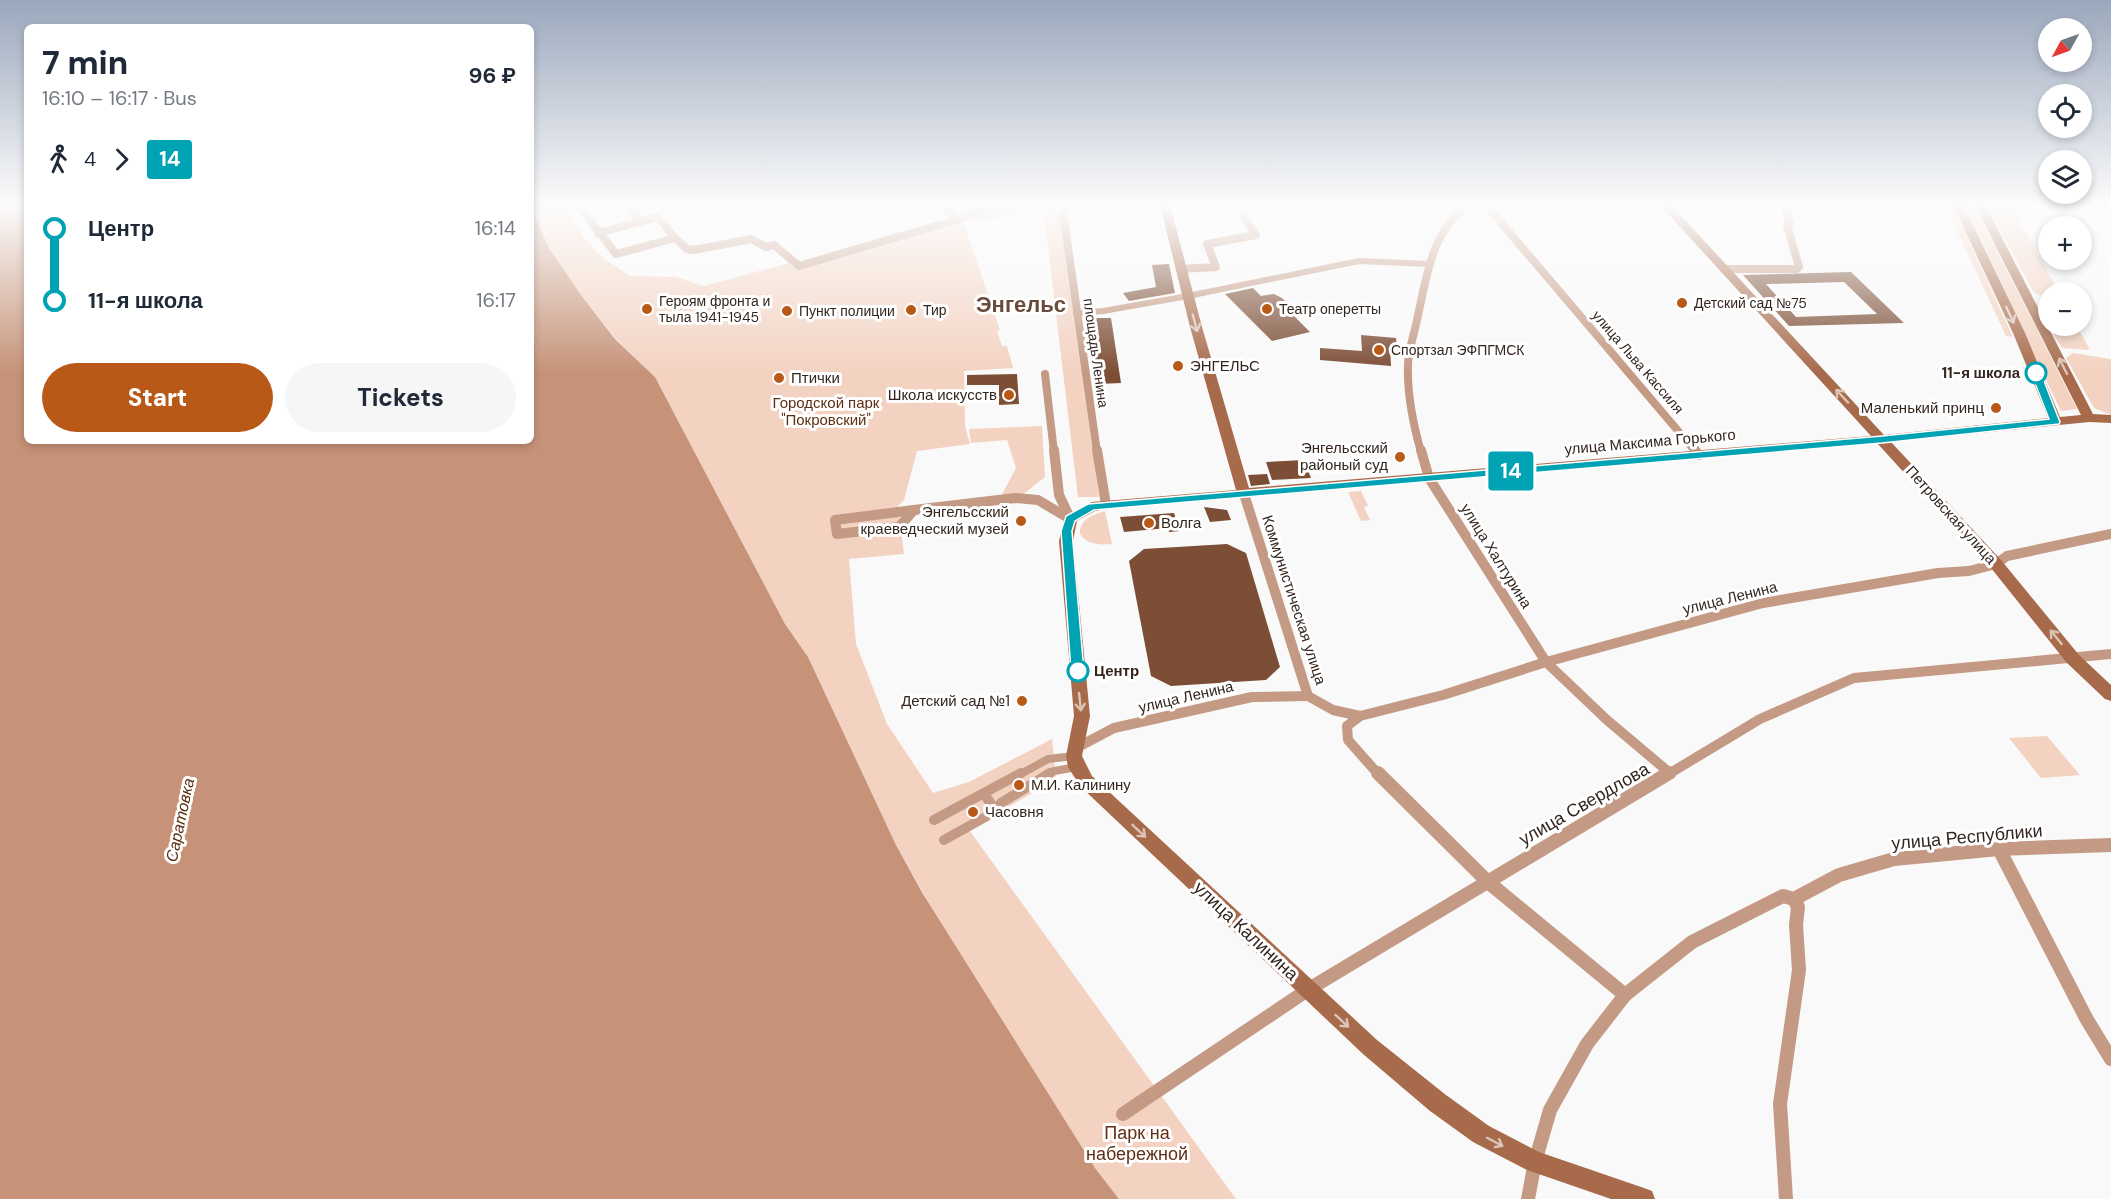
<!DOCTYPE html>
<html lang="en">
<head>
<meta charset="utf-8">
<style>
	body { margin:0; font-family:"DM Sans",sans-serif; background:#f6f6f7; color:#1f2937; height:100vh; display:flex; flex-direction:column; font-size:22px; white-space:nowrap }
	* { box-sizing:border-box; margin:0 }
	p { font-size:20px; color:#747a83 }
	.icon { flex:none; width:33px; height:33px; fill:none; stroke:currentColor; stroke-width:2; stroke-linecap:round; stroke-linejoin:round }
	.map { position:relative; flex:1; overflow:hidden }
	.drawer { position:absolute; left:24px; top:24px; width:510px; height:420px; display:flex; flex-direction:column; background:#fff; border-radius:9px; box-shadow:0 3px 9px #0003 }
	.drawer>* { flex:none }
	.badge { padding:0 12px; border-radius:4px; font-size:21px; line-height:39px }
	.needle { width:39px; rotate:230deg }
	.fabs { position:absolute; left:2038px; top:18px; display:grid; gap:12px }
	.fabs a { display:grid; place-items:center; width:54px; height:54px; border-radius:50%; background:#fff; box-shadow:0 3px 9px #0003; font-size:30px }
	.map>.badge { position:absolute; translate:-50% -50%; box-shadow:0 0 0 3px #fff }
	.legs { display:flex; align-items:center; gap:9px; height:66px; padding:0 18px; font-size:20px }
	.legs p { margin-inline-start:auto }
	.headline { display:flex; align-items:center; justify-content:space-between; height:102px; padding:0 18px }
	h1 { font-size:33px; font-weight:800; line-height:45px }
	.cta { display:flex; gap:12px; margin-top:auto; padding:12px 18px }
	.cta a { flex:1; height:69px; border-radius:36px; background:#b95918; color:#fff; font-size:24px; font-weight:800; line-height:69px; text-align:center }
	.cta a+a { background:#f6f6f7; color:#1f2937 }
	ul { padding:0 18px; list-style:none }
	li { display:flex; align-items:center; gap:21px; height:72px; font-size:22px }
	li i { display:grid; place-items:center; width:9px; height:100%; margin:0 8px; background:currentColor }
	li i::after { content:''; width:15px; height:15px; margin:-8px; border:4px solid; border-radius:50%; background:#fff }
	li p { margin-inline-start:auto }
	li:first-child i { background:linear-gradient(#0000 50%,currentColor 0) }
	li:last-child i { background:linear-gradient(currentColor 50%,#0000 0) }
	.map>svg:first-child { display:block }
	.green { fill:#f3d2c1 }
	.water { fill:#c69379 }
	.building { fill:#7c4e36; fill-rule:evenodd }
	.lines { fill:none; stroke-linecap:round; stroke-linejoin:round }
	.pedestrian-far2 { stroke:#c49a84; stroke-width:6 }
	.pedestrian-far1 { stroke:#c49a84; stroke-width:8 }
	.pedestrian { stroke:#c49a84; stroke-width:10 }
	.minor-far2 { stroke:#c49a84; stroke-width:8 }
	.minor-far1 { stroke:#c49a84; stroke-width:10 }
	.minor { stroke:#c49a84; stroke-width:14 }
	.secondary { fill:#a76b4b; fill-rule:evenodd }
	.oneway { stroke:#dcc4b7 }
	.line-1 { fill:#00a3b4; stroke:#fff; stroke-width:1.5 }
	.poi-dot { fill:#b95918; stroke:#fff; stroke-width:2 }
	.stop-1-dot { fill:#fff; stroke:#00a3b4; stroke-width:3 }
	.labels { text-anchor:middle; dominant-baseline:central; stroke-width:6; stroke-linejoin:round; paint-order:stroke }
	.far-poi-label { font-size:14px; fill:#34261f; stroke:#fff; text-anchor:start }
	.far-street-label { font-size:14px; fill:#34261f; stroke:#fff }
	.poi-label { font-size:15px; fill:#34261f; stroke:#fff; text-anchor:start }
	.stop-label { font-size:15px; font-weight:bold; fill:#34261f; stroke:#fff; text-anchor:end }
	.park-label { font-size:15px; fill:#602f12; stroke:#fff }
	.street-label { font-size:15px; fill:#34261f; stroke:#fff }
	.water-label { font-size:16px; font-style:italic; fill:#5b2b0d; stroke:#fff }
	.near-street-label { font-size:18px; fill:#34261f; stroke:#fff }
	.near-park-label { font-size:18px; fill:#602f12; stroke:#fff }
	.far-town-label { font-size:22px; font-weight:bold; fill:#6a4b3b; stroke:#fff }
</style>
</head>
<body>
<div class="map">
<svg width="2111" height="1199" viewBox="0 0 2111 1199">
	<rect width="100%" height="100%" fill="#f9f9f9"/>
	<g class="green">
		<path d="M531,205h34l19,33 19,20 27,18 46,1 28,9 92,-25 7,7 160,-47 37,109 -3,1 5,15h5l6,22 -49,3 1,55 5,18 -53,7 -13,49 -6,6 6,48 -55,5 7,85 31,80 46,69 36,-11 83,-43 4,40 -87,51 267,369h-117l-24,-31 -150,-236 -49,-87 -88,-188 -23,-33 -130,-247 -39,-38 -35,-44 -32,-47z"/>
		<path d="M1000,205h21l1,4 -5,1 1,7 -54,3z"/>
		<path d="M1043,205h15l41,292h-21z"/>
		<path d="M1945,205h7l61,132 -7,-1z"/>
		<path d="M1962,205h12l103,204 -16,2z"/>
		<path d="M1986,205h24l49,87h-10v33l-8,-13 3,-10 -3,-7 -7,-2z"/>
		<path d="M2049,326h28l12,22 -1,2 -26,-2z"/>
		<path d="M2073,353l38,6v56l-17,-7 -28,-50z"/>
		<path d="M1042,426l3,51 -24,19 -21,2 16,-30 -9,-28 -36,3 -2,-14z"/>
		<path d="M1361,491l7,15 -4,1 6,13 -9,1 -13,-29z"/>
		<path d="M1105,511l7,33c-13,1 -24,1 -32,-10 -1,-15 13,-19 25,-23z"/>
		<path d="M2047,736l33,39 -39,3 -32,-40z"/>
	</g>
	<path class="water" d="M0,205h27v236h504v-235l18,42 32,47 34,44 40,38 130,247 23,33 88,188 27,49 172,274 24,31h-1119z"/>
	<g class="building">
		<path d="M1169,264l6,29 -46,8 -6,-8 33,-6 -4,-22z"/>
		<path d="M1851,272l53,51 -115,3 -46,-51zM1844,282l33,32 -81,3 -30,-33z"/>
		<path d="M1253,288l8,8 13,-2 8,4 17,17 -5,1 16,16 -38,9 -47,-47z"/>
		<path d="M1089,318h22l10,65 -23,1z"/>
		<path d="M1361,335l35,3 1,8 -7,-1 1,21 -71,-6v-12l42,3z"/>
		<path d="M1017,374l2,30 -20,1v-20h-32v-10z"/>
		<path d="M1304,460l7,18 -39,2 -6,-18z"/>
		<path d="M1267,474l3,10 -19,2 -3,-11z"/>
		<path d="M1204,507l23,3 4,10 -21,2z"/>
		<path d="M1174,513l6,18 -11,1 -1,-4 -44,4 -4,-15z"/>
		<path d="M1227,544l19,9 34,114 -14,13 -95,6 -20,-10 -22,-115 15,-12z"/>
	</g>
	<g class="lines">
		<path class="pedestrian-far2" d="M1076,313l27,-2 85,-15 171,-35 70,3"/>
		<g class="pedestrian-far1">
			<path d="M1019,775l29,-16 26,-3"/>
			<path d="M1048,775l6,-4 23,-4"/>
		</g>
		<g class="pedestrian">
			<path d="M984,794l12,17"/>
			<path d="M934,820l87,-47"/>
			<path d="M944,840l52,-29 5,-8 49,-30"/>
		</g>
		<g class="minor-far2">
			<path d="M578,205l38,49 59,-16 12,11 7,1 57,-11 15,8 8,-2 25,21 160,-47 32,-14"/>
			<path d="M627,205l15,16"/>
			<path d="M940,205l19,14"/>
			<path d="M1062,205l35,247"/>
			<path d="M1486,205l210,247"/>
			<path d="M1666,206l27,-1"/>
			<path d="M598,233l60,-16 17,21"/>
			<path d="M1180,269l36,-2 -9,-23 49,-9 -13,-19"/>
			<path d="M1724,269h73l2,-2 -12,-42 3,-3 -6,-17"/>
			<path d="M1045,374l9,78"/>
			<path d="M1421,452c-8,-28 -14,-57 -13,-87 0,-14 6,-30 9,-45 9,-40 14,-88 50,-115"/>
		</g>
		<g class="minor-far1">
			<path d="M1054,450l5,45 11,23"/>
			<path d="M1097,450l9,55"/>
			<path d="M1421,450l8,28 117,184 61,58 64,54"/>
			<path d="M1695,450l4,5"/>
			<path d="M1244,494l64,202 25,14 27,6 -13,10 1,14 31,35"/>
			<path d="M914,510l-15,17 -62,7 -2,-14z"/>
			<path d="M914,510l101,-12 23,2 32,19"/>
			<path d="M1360,716l83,-21 103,-33 217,-59 175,-30 31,-2 27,-7 11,-8 104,-22"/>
			<path d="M1076,748l38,-20 138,-31 56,-1"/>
			<path d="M1667,775l93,-56 94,-41 257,-24"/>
		</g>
		<g class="minor">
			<path d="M1378,773l110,109 137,113"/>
			<path d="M1999,849l87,169 25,41"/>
			<path d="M1123,1114l186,-125 360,-216"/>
			<path d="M1528,1199l7,-37 15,-52 37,-66 38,-49 67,-53 91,-46 11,3 45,-24 55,-16 105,-10 112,-4"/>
			<path d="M1786,1199l-6,-95 19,-134 -3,-45 2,-18 -4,-8"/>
		</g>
		<path class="secondary" d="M1160,205h10l32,122 47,161 622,-52 -211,-231h11l213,230 164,-17 -35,-85 -60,-128h10l62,128 35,84 21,-2 -106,-210h10l108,209 18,1v8l-22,-1 -198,20 110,118 78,95 32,30v16l-6,-2 -38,-36 -76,-95 -114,-125 -771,66 -11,2 -18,10 -4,20 17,175 -8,40 10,20 285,264 69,55 43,31 50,26 105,36 8,3 3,8h-44l-84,-29 -54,-28 -43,-31 -67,-57 -283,-268 -12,-19 -2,-11 8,-40 -15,-175 6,-25 27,-14 144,-12 -46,-163z"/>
	</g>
	<defs><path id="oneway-shaft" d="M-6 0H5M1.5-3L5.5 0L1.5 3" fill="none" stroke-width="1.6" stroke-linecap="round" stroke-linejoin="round" transform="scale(1.5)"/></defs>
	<g class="oneway">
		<use href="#oneway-shaft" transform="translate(2010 315) rotate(65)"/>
		<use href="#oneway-shaft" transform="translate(1195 323) rotate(75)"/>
		<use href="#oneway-shaft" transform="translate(2063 366) rotate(-117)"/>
		<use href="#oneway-shaft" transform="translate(1842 396) rotate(-133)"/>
		<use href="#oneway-shaft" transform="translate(2056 637) rotate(-129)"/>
		<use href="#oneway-shaft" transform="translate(1080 702) rotate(84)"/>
		<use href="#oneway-shaft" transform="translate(1139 831) rotate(43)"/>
		<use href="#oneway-shaft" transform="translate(1342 1021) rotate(43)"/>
		<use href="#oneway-shaft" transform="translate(1495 1142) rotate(28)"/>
	</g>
	<linearGradient id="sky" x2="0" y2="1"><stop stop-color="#9aa7bc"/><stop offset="0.55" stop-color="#fcfcfc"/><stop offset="1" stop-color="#fcfcfc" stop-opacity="0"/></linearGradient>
	<rect width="2111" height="373" fill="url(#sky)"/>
	<path class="line-1" d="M2036,370l5,3 19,49 -1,2 -177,19 -788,67 -19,11 -3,10 12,140 -6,5 -7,-5 -10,-140 5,-15 22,-12 794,-68 167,-17 -18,-46z"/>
	<g class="poi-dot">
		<circle cx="1682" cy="303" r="6"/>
		<circle cx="647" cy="309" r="6"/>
		<circle cx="1267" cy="309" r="6"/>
		<circle cx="911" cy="310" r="6"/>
		<circle cx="787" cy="311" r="6"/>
		<circle cx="1379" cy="350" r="6"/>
		<circle cx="1178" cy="366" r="6"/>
		<circle cx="779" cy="378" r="6"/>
		<circle cx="1009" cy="395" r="6"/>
		<circle cx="1996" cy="408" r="6"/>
		<circle cx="1400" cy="457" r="6"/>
		<circle cx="1021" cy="521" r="6"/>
		<circle cx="1149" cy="523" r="6"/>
		<circle cx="1022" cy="701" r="6"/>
		<circle cx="1019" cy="785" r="6"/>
		<circle cx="973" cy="812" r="6"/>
	</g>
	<g class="stop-1-dot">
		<circle cx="2036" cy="373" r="10"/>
		<circle cx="1078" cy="671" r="10"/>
	</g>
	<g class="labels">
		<g class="far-poi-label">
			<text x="659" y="301">Героям фронта и<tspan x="659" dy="16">тыла 1941-1945</tspan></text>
			<text x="1694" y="303">Детский сад №75</text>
			<text x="1279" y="309">Театр оперетты</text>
			<text x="923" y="310">Тир</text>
			<text x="799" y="311">Пункт полиции</text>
			<text x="1391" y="350">Спортзал ЭФПГМСК</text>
		</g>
		<g class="far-street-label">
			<text transform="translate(1096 353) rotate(82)">площадь Ленина</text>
			<text transform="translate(1638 362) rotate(49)">улица Льва Кассиля</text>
		</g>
		<g class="poi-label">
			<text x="1190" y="366">ЭНГЕЛЬС</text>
			<text x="791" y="378">Птички</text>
			<text x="997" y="395" text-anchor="end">Школа искусств</text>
			<text x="1984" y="408" text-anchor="end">Маленький принц</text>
			<text x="1388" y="448" text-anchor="end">Энгельсский<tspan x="1388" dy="17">районый суд</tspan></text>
			<text x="1009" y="512" text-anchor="end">Энгельсский<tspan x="1009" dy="17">краеведческий музей</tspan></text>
			<text x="1161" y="523">Волга</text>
			<text x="1010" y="701" text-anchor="end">Детский сад №1</text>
			<text x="1031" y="785">М.И. Калинину</text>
			<text x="985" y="812">Часовня</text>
		</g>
		<g class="stop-label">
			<text x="2020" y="373">11-я школа</text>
			<text x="1094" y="671" text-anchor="start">Центр</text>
		</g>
		<g class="park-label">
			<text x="826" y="403">Городской парк<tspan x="826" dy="17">"Покровский"</tspan></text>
		</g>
		<g class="street-label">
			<text transform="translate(1650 442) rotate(-5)">улица Максима Горького</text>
			<text transform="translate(1951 515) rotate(48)">Петровская улица</text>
			<text transform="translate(1496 556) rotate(58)">улица Халтурина</text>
			<text transform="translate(1730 598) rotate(-14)">улица Ленина</text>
			<text transform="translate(1294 600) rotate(72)">Коммунистическая улица</text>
			<text transform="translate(1186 697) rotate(-13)">улица Ленина</text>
		</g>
		<g class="water-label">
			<text transform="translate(180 820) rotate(-78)">Саратовка</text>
		</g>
		<g class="near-street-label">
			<text transform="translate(1584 804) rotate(-30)">улица Свердлова</text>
			<text transform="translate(1967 837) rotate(-5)">улица Республики</text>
			<text transform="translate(1246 931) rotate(43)">улица Калинина</text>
		</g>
		<g class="near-park-label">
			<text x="1137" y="1133">Парк на<tspan x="1137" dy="21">набережной</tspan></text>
		</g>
		<g class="far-town-label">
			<text x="1021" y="304">Энгельс</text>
		</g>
	</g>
</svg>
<div class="fabs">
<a><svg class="needle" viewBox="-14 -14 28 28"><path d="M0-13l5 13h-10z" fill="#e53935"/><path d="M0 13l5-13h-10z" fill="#747a83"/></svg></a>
<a><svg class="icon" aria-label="locate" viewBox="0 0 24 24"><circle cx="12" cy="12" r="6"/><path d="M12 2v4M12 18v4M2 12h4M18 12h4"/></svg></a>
<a><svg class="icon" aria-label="layers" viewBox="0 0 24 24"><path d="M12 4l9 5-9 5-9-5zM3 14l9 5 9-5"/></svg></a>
<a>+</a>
<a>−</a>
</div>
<b class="badge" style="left:1511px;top:471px;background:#00a3b4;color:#fff">14</b>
<section class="drawer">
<div class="headline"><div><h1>7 min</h1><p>16:10 – 16:17 · Bus</p></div><b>96 ₽</b></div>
<div class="legs"><svg class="icon" aria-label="walk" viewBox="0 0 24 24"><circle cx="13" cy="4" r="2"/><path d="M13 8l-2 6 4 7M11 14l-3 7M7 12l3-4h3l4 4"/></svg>4<svg class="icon" aria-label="forward" viewBox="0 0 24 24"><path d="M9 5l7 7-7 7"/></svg><b class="badge" style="background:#00a3b4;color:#fff">14</b></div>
<ul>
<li><i style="color:#00a3b4"></i><b>Центр</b><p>16:14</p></li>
<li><i style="color:#00a3b4"></i><b>11-я школа</b><p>16:17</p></li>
</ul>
<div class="cta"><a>Start</a><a>Tickets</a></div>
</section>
</div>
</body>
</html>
